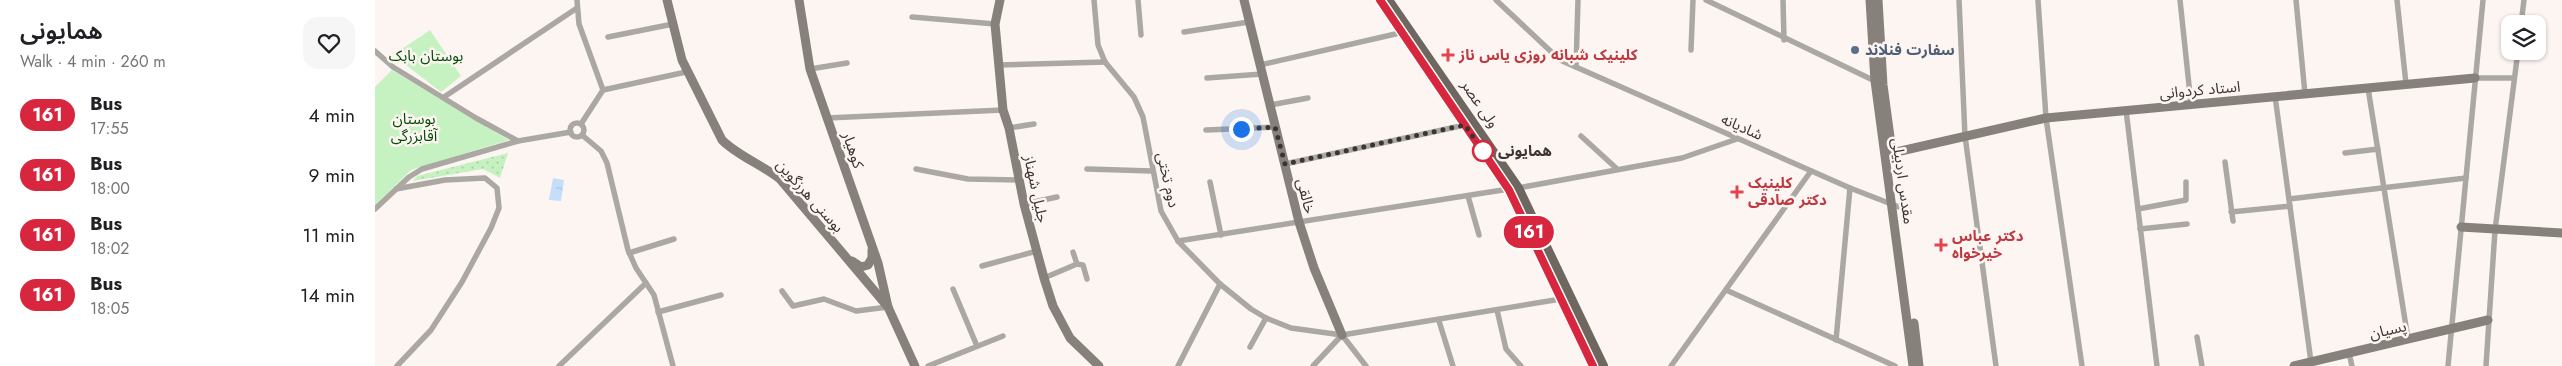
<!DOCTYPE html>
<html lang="en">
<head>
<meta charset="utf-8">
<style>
	body { margin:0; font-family:Jost,"Noto Sans Arabic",sans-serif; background:#f6f6f6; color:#202124; height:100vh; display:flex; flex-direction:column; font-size:19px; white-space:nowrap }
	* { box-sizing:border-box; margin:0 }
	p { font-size:16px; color:#757577 }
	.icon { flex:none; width:28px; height:28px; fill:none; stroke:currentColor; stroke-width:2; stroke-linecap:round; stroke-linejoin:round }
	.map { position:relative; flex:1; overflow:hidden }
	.side { display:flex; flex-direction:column; background:#fff; width:375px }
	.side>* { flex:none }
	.badge { padding:0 10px; border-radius:16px; font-size:18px; line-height:32px }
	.controls { position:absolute; left:2126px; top:15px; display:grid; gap:10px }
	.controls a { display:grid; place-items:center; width:45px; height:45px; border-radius:10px; background:#fff; box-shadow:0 1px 4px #0004; font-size:25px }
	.you { position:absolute; width:25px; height:25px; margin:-12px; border:4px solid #fff; border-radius:50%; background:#1a73e8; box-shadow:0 0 0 8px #1a73e833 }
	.map>.badge { position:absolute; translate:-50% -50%; box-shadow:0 0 0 2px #fff }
	.round { display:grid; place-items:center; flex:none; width:52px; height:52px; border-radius:15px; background:#f6f6f6 }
	.headline { display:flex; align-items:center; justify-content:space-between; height:85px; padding:0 20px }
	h1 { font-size:24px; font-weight:600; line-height:38px }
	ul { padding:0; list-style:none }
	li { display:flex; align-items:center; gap:15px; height:60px; padding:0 20px }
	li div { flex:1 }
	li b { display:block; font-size:19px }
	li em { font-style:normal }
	li .badge { min-width:55px; font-weight:700; text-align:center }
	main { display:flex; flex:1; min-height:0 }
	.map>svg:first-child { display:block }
	.grass { fill:url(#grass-dots) }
	.park { fill:#c6f2c2 }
	.water { fill:url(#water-ripples) }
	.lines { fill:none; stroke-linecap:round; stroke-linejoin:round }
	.street { stroke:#aba8a3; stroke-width:5.5 }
	.secondary { stroke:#86817b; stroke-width:9 }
	.primary { stroke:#6d675f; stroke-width:10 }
	.line-casing { stroke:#fff; stroke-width:11 }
	.line { stroke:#d7263d; stroke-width:8 }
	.walk { stroke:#3a3533; stroke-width:5; stroke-dasharray:0 9 }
	.service-dot { fill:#5c6f8a; stroke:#fdf5f2; stroke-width:2 }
	.health-dot { fill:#e0444e; stroke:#fdf5f2; stroke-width:2 }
	.stop-dot { fill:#fff; stroke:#d7263d; stroke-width:2.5 }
	.labels { text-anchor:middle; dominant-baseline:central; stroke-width:5; stroke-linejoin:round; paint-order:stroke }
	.service-label { font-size:15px; font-weight:bold; fill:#4e5e75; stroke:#fdf5f2; text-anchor:start }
	.health-label { font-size:15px; font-weight:bold; fill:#be3a42; stroke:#fdf5f2; text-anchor:start }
	.park-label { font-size:15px; fill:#054d07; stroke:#fdf5f2 }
	.street-label { font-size:15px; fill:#3a3533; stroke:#fdf5f2 }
	.stop-label { font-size:15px; font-weight:bold; fill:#3a3533; stroke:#fdf5f2; text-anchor:start }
</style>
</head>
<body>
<main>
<section class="side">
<div class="headline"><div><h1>همایونی</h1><p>Walk · 4 min · 260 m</p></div><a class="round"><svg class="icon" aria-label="heart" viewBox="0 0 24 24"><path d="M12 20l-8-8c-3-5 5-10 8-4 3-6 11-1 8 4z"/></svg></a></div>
<ul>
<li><span class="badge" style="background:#d7263d;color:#fff">161</span><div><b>Bus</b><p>17:55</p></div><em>4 min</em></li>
<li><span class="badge" style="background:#d7263d;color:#fff">161</span><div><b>Bus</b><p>18:00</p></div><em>9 min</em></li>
<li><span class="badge" style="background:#d7263d;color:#fff">161</span><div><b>Bus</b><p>18:02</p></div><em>11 min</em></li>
<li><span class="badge" style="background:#d7263d;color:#fff">161</span><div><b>Bus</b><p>18:05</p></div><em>14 min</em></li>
</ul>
</section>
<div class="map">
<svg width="2187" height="366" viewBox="0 0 2187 366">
	<defs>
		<pattern id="grass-dots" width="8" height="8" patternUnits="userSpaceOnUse" patternTransform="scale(1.25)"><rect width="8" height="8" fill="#c6f2c2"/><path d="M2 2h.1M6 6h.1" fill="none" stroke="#abd0a7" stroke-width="1.8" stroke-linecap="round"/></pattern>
		<pattern id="water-ripples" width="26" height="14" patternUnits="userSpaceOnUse" patternTransform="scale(1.25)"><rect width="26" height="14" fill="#c5dffb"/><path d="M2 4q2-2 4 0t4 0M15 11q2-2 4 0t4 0" fill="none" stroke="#aac0d8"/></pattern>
	</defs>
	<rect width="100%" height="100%" fill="#fdf5f2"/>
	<path class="grass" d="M133,153l-8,25 -17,-9 -70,12 4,-5z"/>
	<g class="park">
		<path d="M55,30l31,46 -20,16 -48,-37z"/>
		<path d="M17,70l117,70 -98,30 -36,35v-118z"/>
	</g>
	<path class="water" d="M178,178l11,2 -3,21 -12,-1z"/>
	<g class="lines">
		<g class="street">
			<path d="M202,0l2,24 24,66"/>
			<path d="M719,0l4,45 7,17 29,35 9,20 18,94 17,30 42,43 31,25 15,9 25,10 51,7 219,-36"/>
			<path d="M763,0l3,35"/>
			<path d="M1121,0l64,60 290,128 49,19"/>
			<path d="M1331,0l171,82"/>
			<path d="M1408,0l1,40"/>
			<path d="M1584,0l6,136 31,230"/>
			<path d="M1663,0l8,118 36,248"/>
			<path d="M1805,0l11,104"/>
			<path d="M1921,0l9,94"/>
			<path d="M2022,0l9,84"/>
			<path d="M537,17l83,7"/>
			<path d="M2146,24l3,-24"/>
			<path d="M809,32l65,-10"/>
			<path d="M233,37l65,-13"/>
			<path d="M1316,50l2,-50"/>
			<path d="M0,51l18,16 83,51 42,23 53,-9"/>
			<path d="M623,65l107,-3"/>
			<path d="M885,65l144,-33"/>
			<path d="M1201,67l2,-67"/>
			<path d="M435,69l37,-6"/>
			<path d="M832,78l55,-4"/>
			<path d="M2100,78h39"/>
			<path d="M1993,88l40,251"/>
			<path d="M228,90l83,-18"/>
			<path d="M1900,96l36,266"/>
			<path d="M69,97l133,-89"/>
			<path d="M895,105l38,-7"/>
			<path d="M1751,110l31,256"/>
			<path d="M452,118l176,-8"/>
			<circle cx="202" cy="130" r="7"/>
			<path d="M206,124l22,-34"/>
			<path d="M634,128l25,-4"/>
			<path d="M831,130l69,-3"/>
			<path d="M207,135l19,16 6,12 21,87 8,18 18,27 19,71"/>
			<path d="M1206,136l35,32"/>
			<path d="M1970,153l33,-4"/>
			<path d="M1850,162l8,59"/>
			<path d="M910,164l180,-39"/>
			<path d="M541,169l52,10 51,1"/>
			<path d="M712,169l65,2"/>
			<path d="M835,182l11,53"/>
			<path d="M1143,188l164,-30 55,-19"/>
			<path d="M21,189l49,-9 40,-2 12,10 2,20 -8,20 -29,54 -31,48 -34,36"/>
			<path d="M1093,196l11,39"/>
			<path d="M1914,199l177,-21"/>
			<path d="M649,204l33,-7"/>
			<path d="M0,209l34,-32 13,-8 96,-28"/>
			<path d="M1763,209l48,-9v-18"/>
			<path d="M1856,212l59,-6"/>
			<path d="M1765,229l47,-5"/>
			<path d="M803,241l331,-52"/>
			<path d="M698,252l4,12 6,1 4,14"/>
			<path d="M254,253l45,-14"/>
			<path d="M607,266l55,-15"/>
			<path d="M669,278l33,-14"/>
			<path d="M578,289l24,57"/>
			<path d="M1351,290l169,76"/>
			<path d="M407,291l11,15 31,-7 32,12 32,-4"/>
			<path d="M1122,310l9,39 15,17"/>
			<path d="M283,312l63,-17"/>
			<path d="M1064,321l14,45"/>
			<path d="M967,335l24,31"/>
			<path d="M1822,337l5,29"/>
			<path d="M1461,340l14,-152"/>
			<path d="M875,347l16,-29"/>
			<path d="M1974,353l3,13"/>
			<path d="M184,366l87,-83"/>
			<path d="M553,366l75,-30"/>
			<path d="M803,366l42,-82"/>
			<path d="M938,366l29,-31"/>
			<path d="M1296,366l140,-195"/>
			<path d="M2073,366l35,-366"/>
			<path d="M2111,366l9,-136 23,-179"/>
		</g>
		<g class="secondary">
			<path d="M292,0l15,60 40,80c16,16 39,24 58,39l108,128"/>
			<path d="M424,0l11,69 68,194 10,44 27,59"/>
			<path d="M625,0l-5,24 8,86 6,18 15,76 20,74 9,28 17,32 29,28"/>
			<path d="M869,0l55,222 15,46 28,67"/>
			<path d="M1495,0l5,81 38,285"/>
			<path d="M1503,0l5,85 10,74"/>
			<path d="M1517,153l154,-35 429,-40"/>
			<path d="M2086,227l101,6"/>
			<path d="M477,261l9,6 7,-2 4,-7v-8"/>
			<path d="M1539,323l5,43"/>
			<path d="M1919,366l194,-46"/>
		</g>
		<g class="primary">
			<path d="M1013,0l130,188 85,178"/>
			<path d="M1031,35l103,154 84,177"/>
		</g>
	</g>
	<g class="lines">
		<g class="line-casing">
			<path id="line" d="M1005,0l129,190 84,176"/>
		</g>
		<use href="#line" class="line"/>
		<path class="walk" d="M866,129l34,-2 10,37 180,-39 22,32 -4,-6"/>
	</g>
	<circle class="service-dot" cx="1480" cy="50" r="5"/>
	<g class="health-dot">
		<path d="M1070.5 47.5h5v5h5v5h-5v5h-5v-5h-5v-5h5z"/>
		<path d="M1359.5 184.5h5v5h5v5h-5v5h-5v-5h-5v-5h5z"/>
		<path d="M1563.5 237.5h5v5h5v5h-5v5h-5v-5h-5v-5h5z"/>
	</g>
	<circle class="stop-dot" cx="1108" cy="151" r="10"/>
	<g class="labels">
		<g class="service-label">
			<text x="1490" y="50">سفارت فنلاند</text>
		</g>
		<g class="health-label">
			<text x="1084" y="55">کلینیک شبانه روزی یاس ناز</text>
			<text x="1373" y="183">کلینیک<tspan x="1373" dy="17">دکتر صادقی</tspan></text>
			<text x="1577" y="236">دکتر عباس<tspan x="1577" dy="17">خیرخواه</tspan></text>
		</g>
		<g class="park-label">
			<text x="51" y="56">بوستان بابک</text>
			<text x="39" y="119">بوستان<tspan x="39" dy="17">آقابزرگی</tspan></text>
		</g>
		<g class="street-label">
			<text transform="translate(1825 90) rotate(-5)">استاد کردوانی</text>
			<text transform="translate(1105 104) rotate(56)">ولی عصر</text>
			<text transform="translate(1367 127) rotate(24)">شادیانه</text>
			<text transform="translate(478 150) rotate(71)">کوهیار</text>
			<text transform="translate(793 180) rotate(77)">دوم تختی</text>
			<text transform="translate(1528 181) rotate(82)">مقدس اردبیلی</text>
			<text transform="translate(661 189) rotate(78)">جلیل شهناز</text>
			<text transform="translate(435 196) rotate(48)">بوسنی هرزگوین</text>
			<text transform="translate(931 196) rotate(76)">خالقی</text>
			<text transform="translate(2013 330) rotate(-13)">پسیان</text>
		</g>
		<g class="stop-label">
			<text x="1123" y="151">همایونی</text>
		</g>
	</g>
</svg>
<div class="controls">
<a><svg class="icon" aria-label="layers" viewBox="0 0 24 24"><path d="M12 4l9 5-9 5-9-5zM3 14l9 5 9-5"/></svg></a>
</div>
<div class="you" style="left:866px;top:129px"></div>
<b class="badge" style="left:1154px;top:232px;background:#d7263d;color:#fff">161</b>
</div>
</main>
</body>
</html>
